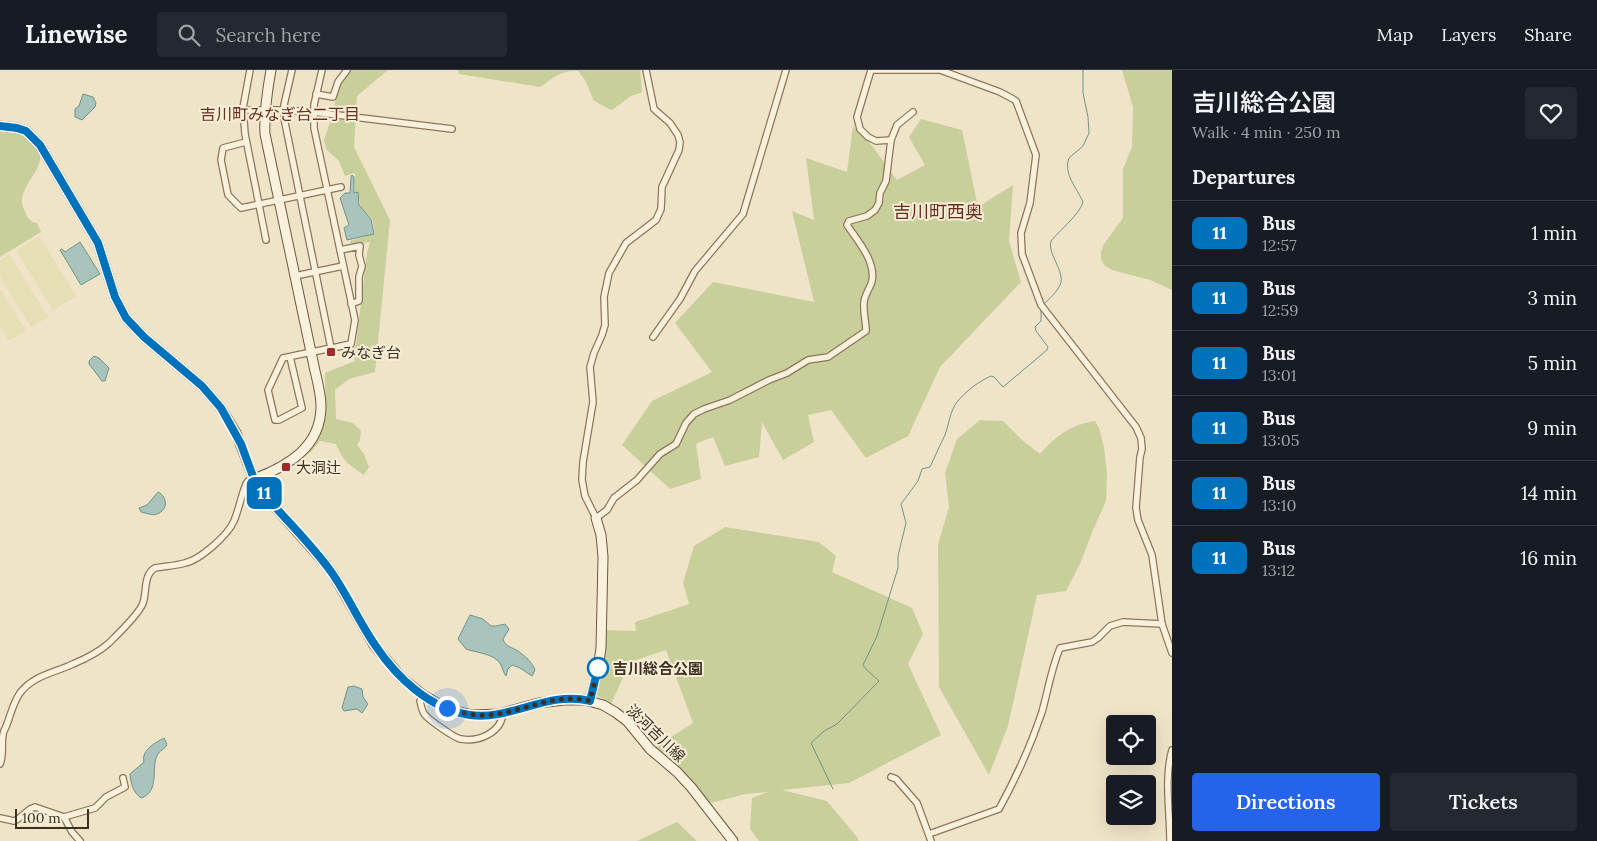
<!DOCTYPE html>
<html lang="en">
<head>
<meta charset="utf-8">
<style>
	body { margin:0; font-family:Lora,"Noto Sans JP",serif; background:#242831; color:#f1f3f6; height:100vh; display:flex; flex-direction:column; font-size:19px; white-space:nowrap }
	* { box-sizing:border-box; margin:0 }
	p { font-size:16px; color:#9ea1a6 }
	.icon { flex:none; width:28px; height:28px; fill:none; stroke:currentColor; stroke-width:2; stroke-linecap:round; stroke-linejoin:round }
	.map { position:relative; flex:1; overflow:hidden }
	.sheet { display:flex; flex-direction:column; background:#171b24; width:425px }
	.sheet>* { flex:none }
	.badge { padding:0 10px; border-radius:8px; font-size:18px; line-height:32px }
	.buttons { position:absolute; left:1106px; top:645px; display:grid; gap:10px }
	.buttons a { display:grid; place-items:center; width:50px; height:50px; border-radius:5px; background:#171b24; box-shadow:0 5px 20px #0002; font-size:25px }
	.scale { position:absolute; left:15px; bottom:12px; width:74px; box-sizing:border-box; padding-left:5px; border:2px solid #3d2e20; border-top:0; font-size:14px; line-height:18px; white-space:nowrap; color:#3d2e20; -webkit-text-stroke:4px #f7eed8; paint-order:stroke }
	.you { position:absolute; width:25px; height:25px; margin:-12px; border:4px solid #fff; border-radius:50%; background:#1a73e8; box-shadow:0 0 0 8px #1a73e833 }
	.map>.badge { position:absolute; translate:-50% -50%; box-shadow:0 0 0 2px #fff }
	h2 { padding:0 20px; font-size:19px; line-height:45px }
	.round { display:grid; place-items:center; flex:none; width:52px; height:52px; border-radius:5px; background:#242831 }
	.summary { display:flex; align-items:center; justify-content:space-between; height:85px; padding:0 20px }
	h1 { font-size:24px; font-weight:600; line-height:38px }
	.cta { display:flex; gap:10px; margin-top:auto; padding:10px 20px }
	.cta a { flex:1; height:58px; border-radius:5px; background:#2563eb; color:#fff; font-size:20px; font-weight:600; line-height:58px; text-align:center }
	.cta a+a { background:#242831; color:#f1f3f6 }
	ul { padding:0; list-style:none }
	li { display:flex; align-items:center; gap:15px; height:65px; padding:0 20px; border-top:1px solid #363941 }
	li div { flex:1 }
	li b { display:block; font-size:19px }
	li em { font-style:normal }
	li .badge { min-width:55px; font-weight:700; text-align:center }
	header { display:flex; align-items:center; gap:30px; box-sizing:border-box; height:70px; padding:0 25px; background:#171b24; border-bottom:1px solid #363941 }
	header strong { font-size:24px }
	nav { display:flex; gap:28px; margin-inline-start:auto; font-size:18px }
	.search { width:350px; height:45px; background:#242831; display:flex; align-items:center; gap:12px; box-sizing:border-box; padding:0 18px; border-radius:5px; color:#9ea1a6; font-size:19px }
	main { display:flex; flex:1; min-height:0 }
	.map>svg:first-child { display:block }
	.farmland { fill:#e6deb5 }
	.green { fill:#c9cf9b }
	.water { fill:#a9c4bc; stroke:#6f938a }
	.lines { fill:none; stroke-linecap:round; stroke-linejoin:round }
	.stream { stroke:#6f938a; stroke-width:1 }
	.street-casing { stroke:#8d765c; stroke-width:8 }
	.secondary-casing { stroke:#6f573f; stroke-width:11 }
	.street { stroke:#faf1dc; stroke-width:5.5 }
	.secondary { stroke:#faf1dc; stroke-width:9 }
	.line-casing { stroke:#fff; stroke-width:11 }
	.line { stroke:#0072bc; stroke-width:8 }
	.walk { stroke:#3d2e20; stroke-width:5; stroke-dasharray:0 9 }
	.poi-dot { fill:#9e2a2b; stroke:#f7eed8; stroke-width:2 }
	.stop-dot { fill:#fff; stroke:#0072bc; stroke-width:2.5 }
	.labels { text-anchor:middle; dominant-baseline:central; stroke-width:4; stroke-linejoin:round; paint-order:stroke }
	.poi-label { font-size:15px; fill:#3d2e20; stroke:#f7eed8; text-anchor:start }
	.stop-label { font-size:15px; font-weight:bold; fill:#3d2e20; stroke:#f7eed8; text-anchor:start }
	.street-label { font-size:15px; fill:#3d2e20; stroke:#f7eed8 }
	.neighbourhood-label { font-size:16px; fill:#6b2e1e; stroke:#f7eed8 }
	.quarter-label { font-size:18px; fill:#6b2e1e; stroke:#f7eed8 }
</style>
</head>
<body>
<header>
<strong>Linewise</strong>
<div class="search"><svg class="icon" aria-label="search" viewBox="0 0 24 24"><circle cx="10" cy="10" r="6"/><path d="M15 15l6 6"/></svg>Search here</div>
<nav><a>Map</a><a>Layers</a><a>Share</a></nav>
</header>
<main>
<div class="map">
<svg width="1172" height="771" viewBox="0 0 1172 771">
	<rect width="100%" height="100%" fill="#f0e4c8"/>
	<g class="farmland">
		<path d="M39,166l37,60 -23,14 -37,-59z"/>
		<path d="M9,184l39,63 -17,10 -31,-50v-17z"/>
		<path d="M0,219l26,42 -17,10 -9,-15z"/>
	</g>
	<g class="green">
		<path d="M350,0h38l-31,26 -3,51 36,73 -15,152 -26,7 -14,11 1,29 17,4 8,8 -1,9 -3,5 7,9 5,13 -5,8c-15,-10 -21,-14 -28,-31l-16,-3 -10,12 -2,-2 11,-16 7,-24 -1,-38 30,-12 -3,-10 4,-6 11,-92 3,-11 -19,3 -1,-4 25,-7 -3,-16 -11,-11 -3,-15h-3v-19l-10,3 -6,-15 -13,-12 -2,-9 6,-18 10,-39z"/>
		<path d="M458,0h182l2,22 -11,4 -19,14 -3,-1 -15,-8 -9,-21 -7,-9c-17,-1 -25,7 -38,16l-81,-13z"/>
		<path d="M1122,0h50v220l-22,-10 -38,-10 -7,-4 -4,-6v-9l3,-7 19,-26v-49l9,-22 1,-40z"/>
		<path d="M921,49l41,11 16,77 35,-22 -4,56 12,41 -81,85 -32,69 -42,22 -35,-48 -23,5 6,27 -31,18 -21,-38 -3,35 -34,9 -12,-29 -17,7 5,35 -31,10 -48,-44 30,-44 60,-29 -37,-49 38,-41 101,20 -22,-91 22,9 -8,-62 41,14 6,-46 20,21 24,33 28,-15 -16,-28z"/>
		<path d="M0,62c13,0 23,1 33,11 20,19 -8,35 -11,56 -1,5 2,10 4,15 2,5 5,8 11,9l4,9 -41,25z"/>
		<path d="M980,350l23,1 19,19 18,14c17,-19 30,-29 55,-33l4,7 5,19 3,26 -1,28 -13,29 -13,34 -14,27 -29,4 -29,131 -19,49 -50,-88 -1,-143 11,-37 -4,-34 12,-34z"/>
		<path d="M725,457l94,15 17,14 -4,16 80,36 11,26 -15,30 33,71 -92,48 -67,7 45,11 30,36 2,4h-100l-9,-12 2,-31 16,-6 -22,2 -35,9 -56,-56 38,-24 -27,-73 -36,12 -19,42 -15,-9 10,-65 30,1 -1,-9 54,-18 -6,-21 11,-37z"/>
		<path d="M677,752l20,19h-60z"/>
	</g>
	<g class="water">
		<path d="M83,24l10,3 3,6 -1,4 -13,13 -7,-3v-8l4,-3z"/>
		<path d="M352,105l2,2v16l4,-1 1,13 12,14 3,15 -27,6 -3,-12 5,-3 -9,-27 5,-5h5l1,-16z"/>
		<path d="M80,172l20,32 -19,11 -21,-35 2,-1 3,3z"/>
		<path d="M94,286l5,2 10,10 -4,13h-3l-13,-17v-3z"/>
		<path d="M158,422c10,5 10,18 -1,22 -4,2 -11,-1 -16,-2l-2,-4 8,-3z"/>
		<path d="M470,545l13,4 8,7h5l9,-2 4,5 -6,10c2,8 9,8 15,12 7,5 14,11 17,19l-3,6 -12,-8 -8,-3 -4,4 -2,7c-3,-4 -3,-7 -5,-11 -6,-12 -25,-12 -35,-16l-8,-10z"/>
		<path d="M354,616l8,3 1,8 5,7 -6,9 -5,-4 -13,2 -2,-3 6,-21z"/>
		<path d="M164,668l3,6c-2,6 -8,6 -10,12 -6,12 3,36 -16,42 -8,-6 -10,-14 -11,-24l14,-12c-3,-12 11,-19 20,-24z"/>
	</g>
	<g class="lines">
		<g class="stream">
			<path d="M1044,234c5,-5 13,-12 16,-19 6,-13 -13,-31 -9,-44 8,-10 29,-27 32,-39 -6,-14 -20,-28 -14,-44l14,-12 6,-13 -1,-16 -5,-24v-23"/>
			<path d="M833,719l-22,-46 13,-12 13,-7 42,-43 -13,-12 -3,-4 14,-29 21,-68v-12l8,-33 -5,-19 17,-23 4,-12 8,-2c5,-11 10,-22 15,-32 4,-11 5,-24 12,-33 8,-10 22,-21 34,-26l3,1 9,10 44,-37 1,-3 -12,-16 -1,-4 6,-6v-11"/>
		</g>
		<g class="street-casing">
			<g id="street">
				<path d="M250,0l-7,38 2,26 21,106"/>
				<path d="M292,0l-8,35v13l47,230"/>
				<path d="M646,0l8,39 16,14 8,12 2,7 -1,8 -17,37 -1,22 -5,11 -30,23 -17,30 -5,24 1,28 -3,10 -8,18 -4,14 3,35 -10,60 -1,18 3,16 11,22 11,-8 7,-12 23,-18 23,-26 16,-10 10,-21 8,-9 10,-5 26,-9 39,-20 18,-7 21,-13 20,-3 38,-26c0,-10 -3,-18 -2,-28 0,-8 6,-14 8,-22 4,-20 -15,-41 -25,-56l2,-4 18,-5 8,-6 4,-7 1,-10 6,-12 5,-41 -15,1 -8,-4 -8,-8 -3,-12 14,-47"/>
				<path d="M872,0h68l60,22 13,7 3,2 20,54 -6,48 -9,30 1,21 19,51 95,122 5,11 1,11 -2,8 -4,51 2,12 14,35 10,69 10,29"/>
				<path d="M316,24l17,3 5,-15 9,-12"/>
				<path d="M243,40h41l29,2 139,17"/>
				<path d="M891,70l6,-15 16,-13"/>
				<path d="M246,72l-23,6 -2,12 7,35 13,13 100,-21"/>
				<path d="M340,180l20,-4 -1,9 3,11 -3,11v24l-8,3"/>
				<path d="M295,206l48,-10"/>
				<path d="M653,267l27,-38 15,-28 48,-57 43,-144"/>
				<path d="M290,287l12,51 -23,12h-4l-7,-30 15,-32c23,-5 45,-9 68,-14l4,-24 -41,-192v-23l8,-35"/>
				<path d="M423,625l-3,6c1,4 2,11 5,14 4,5 31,24 36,24 18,3 40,-6 42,-26"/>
				<path d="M0,694c4,-10 1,-19 3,-29 0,-4 3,-7 4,-11 4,-10 6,-21 13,-31 14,-18 34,-20 53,-29 12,-5 26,-12 36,-21 8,-8 31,-30 34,-40 4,-11 0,-28 12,-35 10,-2 20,-2 30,-5 15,-3 43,-28 49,-42 5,-12 7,-25 12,-37l2,-3 6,-2"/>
				<path d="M891,707l5,2 21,24 14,38"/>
				<path d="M64,747l8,15 8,9"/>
				<path d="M0,748l14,3 4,-2 12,-10 5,-2 29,10 31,-9 11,-11 19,-10 -2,-9"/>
				<path d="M929,764l70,-25c17,-31 32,-64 43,-97 6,-21 9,-43 18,-64l32,-6 6,-4 12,-12 13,-4 39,2"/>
				<path d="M1170,771c0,-29 -6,-63 2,-91"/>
			</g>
		</g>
		<g class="secondary-casing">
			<g id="secondary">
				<path d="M0,56l17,2 9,3 14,14 58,98 17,54 11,21 18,19 58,49 19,22 15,25 18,46 14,20 55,62 10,13 41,71 10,12 18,21 21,17 24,14 26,6 26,-1 40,-11 25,-3h21l18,5 12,7 12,9 23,28 27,23 14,15 42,54"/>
				<path d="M254,409c34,-13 67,-32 67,-73 0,-11 -3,-23 -6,-35l-50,-237c-1,-22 2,-42 6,-64"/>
				<path d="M590,631l8,-33 3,-20 2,-91 -2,-22 -5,-17"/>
			</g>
		</g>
		<use href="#street" class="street"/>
		<use href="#secondary" class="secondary"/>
	</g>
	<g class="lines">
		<g class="line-casing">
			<path id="line" d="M0,56l17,2 9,3 14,14 58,98 17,54 11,21 18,19 58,49 19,22 20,36 13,35 14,20c21,24 45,47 64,74 16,23 27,49 43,72 22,33 55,64 95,70 40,6 79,-25 120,-14l8,-33"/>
		</g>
		<use href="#line" class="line"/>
		<path class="walk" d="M447,638c14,5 27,8 42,7 34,-3 67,-23 101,-14l8,-33"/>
	</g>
	<g class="poi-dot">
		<rect x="326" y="277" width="10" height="10" rx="2.5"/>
		<rect x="281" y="392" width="10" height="10" rx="2.5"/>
	</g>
	<circle class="stop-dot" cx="598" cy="598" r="10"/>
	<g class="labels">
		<g class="poi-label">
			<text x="341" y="282">みなぎ台</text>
			<text x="296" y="397">大洞辻</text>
		</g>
		<g class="stop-label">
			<text x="613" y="598">吉川総合公園</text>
		</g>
		<g class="street-label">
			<text transform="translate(656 663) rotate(44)">淡河吉川線</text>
		</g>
		<g class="neighbourhood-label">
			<text x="280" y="44">吉川町みなぎ台二丁目</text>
		</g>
		<g class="quarter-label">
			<text x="938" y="141">吉川町西奥</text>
		</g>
	</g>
</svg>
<div class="buttons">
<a><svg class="icon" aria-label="locate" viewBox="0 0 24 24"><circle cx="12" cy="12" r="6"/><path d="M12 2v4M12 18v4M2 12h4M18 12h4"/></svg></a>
<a><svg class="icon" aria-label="layers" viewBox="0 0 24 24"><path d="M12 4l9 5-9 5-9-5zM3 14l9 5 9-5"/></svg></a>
</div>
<div class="scale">100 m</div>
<div class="you" style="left:447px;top:638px"></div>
<b class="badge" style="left:264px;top:423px;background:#0072bc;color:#fff">11</b>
</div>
<section class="sheet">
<div class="summary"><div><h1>吉川総合公園</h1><p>Walk · 4 min · 250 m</p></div><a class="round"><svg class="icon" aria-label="heart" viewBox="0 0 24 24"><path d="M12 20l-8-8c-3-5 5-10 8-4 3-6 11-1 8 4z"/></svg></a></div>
<h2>Departures</h2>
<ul>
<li><span class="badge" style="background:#0072bc;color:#fff">11</span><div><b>Bus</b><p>12:57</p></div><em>1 min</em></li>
<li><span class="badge" style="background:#0072bc;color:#fff">11</span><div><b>Bus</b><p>12:59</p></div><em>3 min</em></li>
<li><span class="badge" style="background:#0072bc;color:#fff">11</span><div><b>Bus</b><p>13:01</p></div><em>5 min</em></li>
<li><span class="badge" style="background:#0072bc;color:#fff">11</span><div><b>Bus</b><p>13:05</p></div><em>9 min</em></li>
<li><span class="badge" style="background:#0072bc;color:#fff">11</span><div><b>Bus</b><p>13:10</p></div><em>14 min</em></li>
<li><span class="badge" style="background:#0072bc;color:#fff">11</span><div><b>Bus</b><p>13:12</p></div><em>16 min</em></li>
</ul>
<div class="cta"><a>Directions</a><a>Tickets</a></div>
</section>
</main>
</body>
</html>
